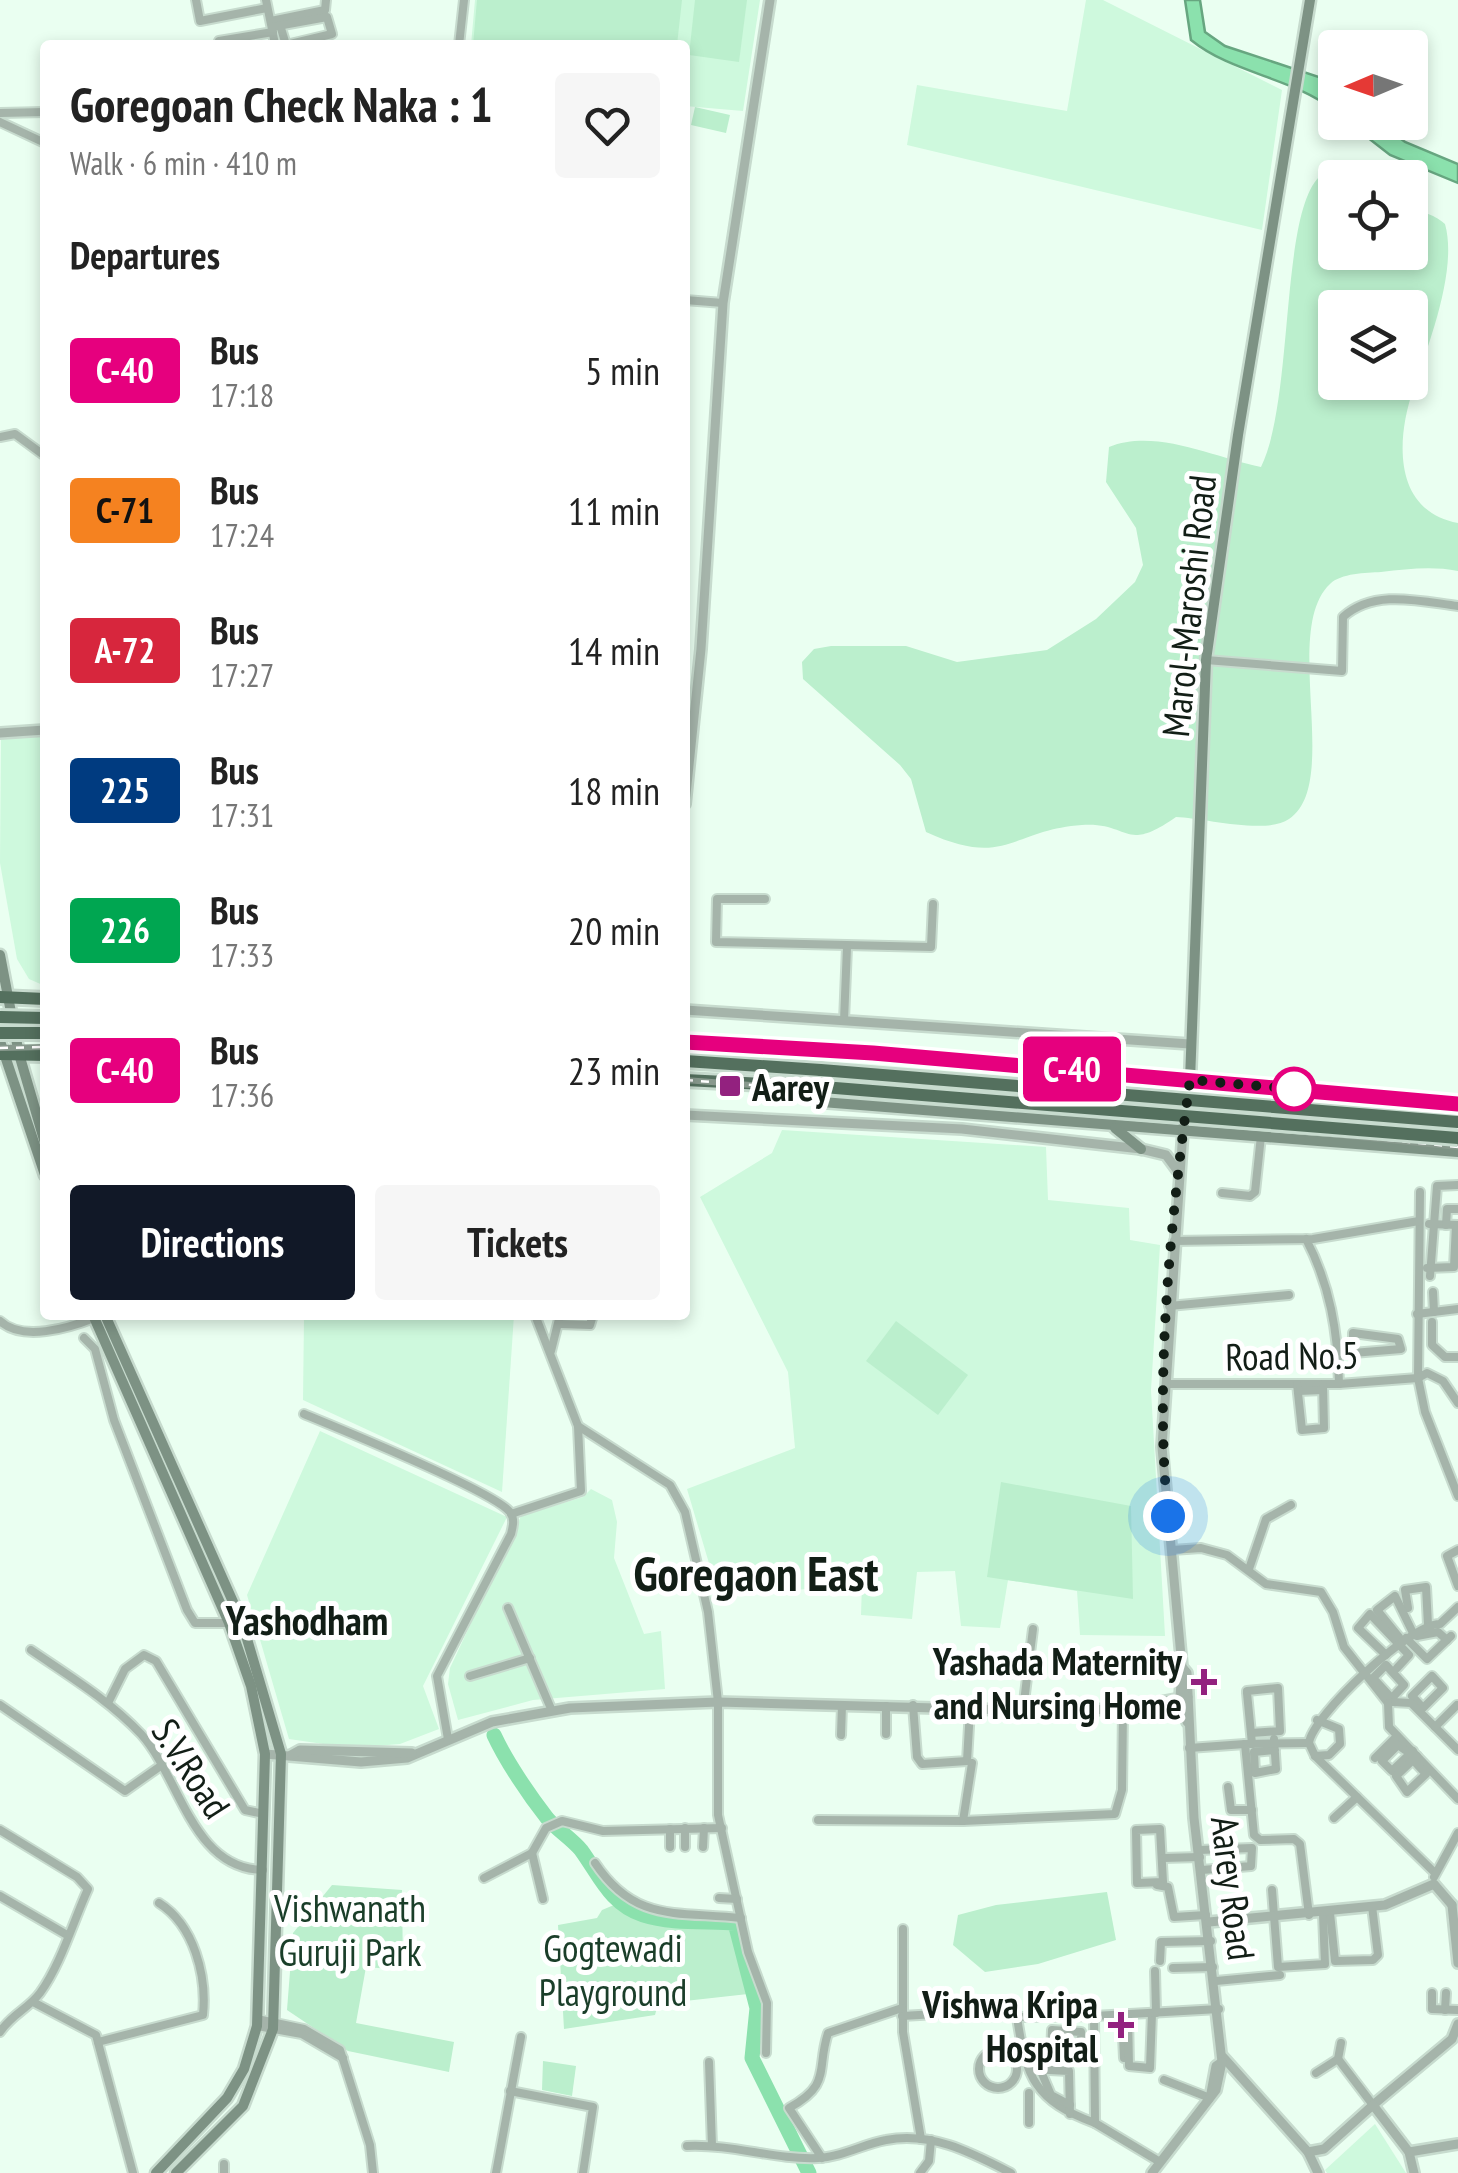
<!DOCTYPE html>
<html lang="en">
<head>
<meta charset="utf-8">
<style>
	body { margin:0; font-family:"PT Sans Narrow",sans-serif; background:#f6f6f6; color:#222; height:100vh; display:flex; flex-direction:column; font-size:38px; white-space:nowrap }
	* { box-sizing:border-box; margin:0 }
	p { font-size:32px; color:#767676 }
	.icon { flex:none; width:55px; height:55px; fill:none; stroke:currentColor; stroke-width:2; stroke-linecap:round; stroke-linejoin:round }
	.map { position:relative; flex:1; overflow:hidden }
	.details { position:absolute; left:40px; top:40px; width:650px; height:1280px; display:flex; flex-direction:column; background:#fff; border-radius:10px; box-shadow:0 5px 15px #0003 }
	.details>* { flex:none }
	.badge { padding:0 20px; border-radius:8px; font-size:35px; line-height:65px }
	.needle { width:65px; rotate:268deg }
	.controls { position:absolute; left:1318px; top:30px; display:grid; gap:20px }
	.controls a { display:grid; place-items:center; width:110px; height:110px; border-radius:10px; background:#fff; box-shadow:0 5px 15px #0003; font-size:50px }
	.you { position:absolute; width:50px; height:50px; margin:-25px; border:8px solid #fff; border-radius:50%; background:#1a73e8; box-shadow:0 0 0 15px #1a73e833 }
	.map>.badge { position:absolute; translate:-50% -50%; box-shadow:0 0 0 5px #fff }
	h2 { padding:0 30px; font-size:38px; line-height:90px }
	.round { display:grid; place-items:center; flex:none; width:105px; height:105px; border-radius:10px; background:#f6f6f6 }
	.head { display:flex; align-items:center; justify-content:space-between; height:170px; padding:0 30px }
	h1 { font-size:48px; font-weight:800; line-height:75px }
	.action { display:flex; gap:20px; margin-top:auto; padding:20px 30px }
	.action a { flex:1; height:115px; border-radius:10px; background:#111827; color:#fff; font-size:40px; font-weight:800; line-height:115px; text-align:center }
	.action a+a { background:#f6f6f6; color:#222 }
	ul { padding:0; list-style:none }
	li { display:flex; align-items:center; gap:30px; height:140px; padding:0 30px }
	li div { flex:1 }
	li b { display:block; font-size:38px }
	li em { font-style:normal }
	li .badge { min-width:110px; font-weight:700; text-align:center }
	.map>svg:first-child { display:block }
	.built { fill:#cef9dd }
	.green { fill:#bbefcd; fill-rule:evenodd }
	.water { fill:#8be1ad; stroke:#67a680; stroke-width:2.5 }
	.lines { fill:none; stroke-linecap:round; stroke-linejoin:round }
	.river { stroke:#8be1ad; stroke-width:15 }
	.minor-casing { stroke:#c7dbce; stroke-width:12 }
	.tertiary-casing { stroke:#c7dbce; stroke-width:14 }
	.secondary-casing { stroke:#c7dbce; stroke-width:15 }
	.trunk-casing { stroke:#c7dbce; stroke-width:18 }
	.minor { stroke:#a5b4aa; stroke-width:8 }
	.tertiary { stroke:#a5b4aa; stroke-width:9 }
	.secondary { stroke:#7d9284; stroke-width:10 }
	.trunk { stroke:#54705e; stroke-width:12 }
	.rail-casing { stroke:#88998d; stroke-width:6 }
	.rail { stroke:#fff; stroke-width:2.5; stroke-dasharray:8; stroke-linecap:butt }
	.trunk-bridge-casing { stroke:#c7dbce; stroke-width:18; stroke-linecap:butt }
	.trunk-bridge { stroke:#54705e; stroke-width:12 }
	.line-casing { stroke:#fff; stroke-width:22 }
	.line { stroke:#e6007e; stroke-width:15 }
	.walk { stroke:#121e16; stroke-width:10; stroke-dasharray:0 18 }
	.poi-dot { fill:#93217f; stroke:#fff; stroke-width:4 }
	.stop-dot { fill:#fff; stroke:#e6007e; stroke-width:5 }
	.labels { text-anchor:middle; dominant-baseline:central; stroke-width:10; stroke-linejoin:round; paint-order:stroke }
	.street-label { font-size:38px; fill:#121e16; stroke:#fff }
	.poi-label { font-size:38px; font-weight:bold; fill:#121e16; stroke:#fff; text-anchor:end }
	.park-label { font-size:38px; fill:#1a3e29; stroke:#fff }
	.neighbourhood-label { font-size:40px; font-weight:bold; fill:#121e16; stroke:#fff }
	.district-label { font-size:48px; font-weight:bold; fill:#121e16; stroke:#fff }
</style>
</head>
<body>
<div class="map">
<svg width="1458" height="2173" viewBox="0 0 1458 2173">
	<rect width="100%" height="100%" fill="#eafff1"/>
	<g class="built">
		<path d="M475,0h285l-17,111 -58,-5v-61h-214z"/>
		<path d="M1086,0h17l179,90 -20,140 -355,-85 10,-60 150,26z"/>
		<path d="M40,729l1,11h4v246l-16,-7 -12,-20 -17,-96 1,-125z"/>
		<path d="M782,1130l264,17 2,53 81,8 1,32 30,5 -9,145 14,246 -85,-1 -3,-44 -69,-11 -8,48 -39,-2 -6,-55 -38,1 -5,47 -51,-4 1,-31 -143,13 -32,-108 108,-41 -7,-76 -88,-175 72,-44z"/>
		<path d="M374,1315h140l-12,177 -199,-92 1,-83z"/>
		<path d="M320,1431l187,86 -84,169 16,43 -39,15 -49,4 -62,-9 -42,-144z"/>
		<path d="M591,1489l21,11 5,22 -3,36 30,76 17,-3 4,58 -132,11 -75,20 -10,-36 2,-16 71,-152 62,-19z"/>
		<path d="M1375,2124l31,49h-79l-2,-3z"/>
	</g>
	<g class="green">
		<path d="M477,0h205l-5,45h-204z"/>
		<path d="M695,0h52l-8,62 -50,-7z"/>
		<path d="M695,107l35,8 -4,18 -35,-8z"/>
		<path d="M1354,164l16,13 -35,1v74h75v-46c10,5 27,10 35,18 13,46 -17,122 -32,166 -17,50 -20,121 45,133v48c-26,-5 -50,-2 -77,1 -15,1 -40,1 -51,12 -49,46 12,200 -41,235 -23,16 -85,-1 -113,-2 -53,37 -45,5 -94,8 -72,5 -75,44 -156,7l-15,-53 -11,-14 -97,-86 -1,-17 12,-13 17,-3h75l51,16 90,-12 49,-31 39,-37 8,-17 -7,-37 -30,-46 3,-35c47,-19 106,11 152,20 33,-67 19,-251 58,-290 9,-10 23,-11 35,-13zM1335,308h75v74h-75z"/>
		<path d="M896,1321l72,54 -30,40 -72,-54z"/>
		<path d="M1001,1482l130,24 2,93 -146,-22z"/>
		<path d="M332,1885l70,5 1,80 -37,-3 -10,56 98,19 -5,30 -101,-21 -61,-41 6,-77z"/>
		<path d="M1107,1892l9,48 -78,24 -53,8 -32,-27 5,-30 38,-10z"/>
		<path d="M614,1905l40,17 79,3 15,69 -90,10 -3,11 -91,14 -6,-104 39,-7 5,-8z"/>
		<path d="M543,2061l33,5 -4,30 -30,-6z"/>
	</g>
	<g class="water">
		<path d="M1185,0h15l5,32 20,14 100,33 10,8v24c-43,-34 -102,-37 -144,-71z"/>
		<path d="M1349,123h31l25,19 53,22v19l-68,-28z"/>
	</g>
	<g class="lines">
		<path class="river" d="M494,1735c12,26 35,60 53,83 10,12 24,20 34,32 19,26 29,54 62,65 28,9 63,6 92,8l22,85 -5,50 57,115"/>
		<g class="minor-casing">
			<g id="minor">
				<path d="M196,0l4,21 67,-13"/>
				<path d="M266,0l9,44"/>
				<path d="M271,21l54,-11 1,-10"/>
				<path d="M272,27l55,-10 5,17 -46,11 -6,-20"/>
				<path d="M219,41l54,-9"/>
				<path d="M459,45l5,-45"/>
				<path d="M0,113l45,-1"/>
				<path d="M0,122l45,21"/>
				<path d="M685,300l38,3"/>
				<path d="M0,437l15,-3 30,22"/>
				<path d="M1206,660l136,11 1,-54c31,-28 76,-16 115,-11"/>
				<path d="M765,899h-48l-1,43 215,5 2,-43"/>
				<path d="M844,1021l3,-74"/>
				<path d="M1420,1192l-2,186 7,34 33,84"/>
				<path d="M1222,1193l28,3 5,-4 6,-56"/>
				<path d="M1429,1224l29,1"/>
				<path d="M1446,1225l1,-16h11"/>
				<path d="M1306,1239c24,46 32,93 33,145"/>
				<path d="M1174,1241l139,-2 106,-18"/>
				<path d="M1427,1268l27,-1 2,-42"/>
				<path d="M1430,1276l7,-90 21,-1"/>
				<path d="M1433,1292l1,20"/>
				<path d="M1169,1306l120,-11"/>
				<path d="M1417,1314l41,-5"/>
				<path d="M535,1315l43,111 92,59 15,27 23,100 10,90v113l30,137 19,51 -1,50"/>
				<path d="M0,1321c22,21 69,7 94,-3"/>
				<path d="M1432,1322v23l13,12h13"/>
				<path d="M560,1324l30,1 3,-10"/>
				<path d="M1353,1333l45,6 3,10 -48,4z"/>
				<path d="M84,1338l11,11 19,71 73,190 8,13h34"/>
				<path d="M551,1351l9,-36"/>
				<path d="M1166,1384h173l79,-6 9,-5 16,8 15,22"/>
				<path d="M1297,1384l5,46 22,-2 -1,-44"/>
				<path d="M1298,1391l25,-1"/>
				<path d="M304,1414c34,14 189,77 206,98 5,7 3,14 1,22l-74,142 11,63"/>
				<path d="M511,1514l70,-23 -3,-65"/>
				<path d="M1172,1550l29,-2 26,7 39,29 55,8 12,20 11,35 44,56"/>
				<path d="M1458,1550l-11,6 11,30"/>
				<path d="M1249,1569l17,-50 25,-14"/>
				<path d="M508,1608l44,103"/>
				<path d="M1408,1608l-3,-18 21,-3 2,38"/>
				<path d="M1417,1636l21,-4 9,8"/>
				<path d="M1399,1637l-22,-27 18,-14 18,37"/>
				<path d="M1406,1638l21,21 24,-23"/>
				<path d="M31,1650c38,26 78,50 110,84 39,43 51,135 122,136"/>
				<path d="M1386,1655l-28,-27 12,-14 39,41 -12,13"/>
				<path d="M470,1676l60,-18"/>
				<path d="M1432,1676l11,12 -20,20 -11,-12z"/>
				<path d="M1392,1698l12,-13 -18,-20 -12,12v2l21,23"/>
				<path d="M1393,1702l18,1 47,47"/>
				<path d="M108,1703l17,-34 19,-14 12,6 89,149 19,4"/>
				<path d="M1388,1703l1,24 69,72"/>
				<path d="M0,1705l125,86 37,-26"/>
				<path d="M913,1705l4,52 5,7 45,-3 3,-52"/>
				<path d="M886,1706v28"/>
				<path d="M1023,1710l10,-81"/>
				<path d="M1435,1727l22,-22"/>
				<path d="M1251,1733l29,-2 -2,-43 -31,3v2l5,51"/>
				<path d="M841,1735l1,-30"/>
				<path d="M1274,1739l2,30 -21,4 -1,-21 21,-2"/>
				<path d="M1189,1748l56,-4"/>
				<path d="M1405,1750l-7,-5 -16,16 10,10 21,-20"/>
				<path d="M1315,1756l14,-1 11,-11 -1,-15 -22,-9"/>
				<path d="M1375,1758l22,-22"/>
				<path d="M1413,1760l13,14 -19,18 -11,-16 21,-20"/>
				<path d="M1228,1787l3,23h21"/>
				<path d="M1334,1818l23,-21"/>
				<path d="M818,1820l145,1 152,-7 7,-24 1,-81"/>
				<path d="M963,1821l9,-58"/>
				<path d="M1160,1829l3,53 -26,1 -1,-53z"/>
				<path d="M0,1830l77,47 11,12c-15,33 -27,75 -48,104 -12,16 -28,21 -40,39"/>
				<path d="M670,1847v-18"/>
				<path d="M685,1847v-19"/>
				<path d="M703,1847l1,-19"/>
				<path d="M1199,1850l53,-2 -1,18 -49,4"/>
				<path d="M532,1853l11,46"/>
				<path d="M1163,1858l37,-1"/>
				<path d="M595,1863c40,60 82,48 146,55"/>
				<path d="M1435,1873l-120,-117 -6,-13c3,-27 102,-120 131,-119l18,-17"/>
				<path d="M1434,1877l24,-44"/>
				<path d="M484,1878l48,-25 14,-25 16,-7 41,10 119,-3"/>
				<path d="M1157,1885l11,2 6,30 32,-2"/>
				<path d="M1272,1890l6,77 47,-3 -2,-50"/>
				<path d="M0,1896l67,39"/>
				<path d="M719,1898l18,1"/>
				<path d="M1330,1913l5,48 38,-1 5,-5 -6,-49"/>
				<path d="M1309,1915l-9,-71 -6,-5 -34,1 -6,-5 -9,-91 64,-1"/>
				<path d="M903,1929v103l18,107"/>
				<path d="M1160,1961l1,-19 50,-1"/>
				<path d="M1173,1968l40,-1"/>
				<path d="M1155,1971l1,42"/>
				<path d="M1216,1981l64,-6"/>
				<path d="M1432,1993v16l26,1"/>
				<path d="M33,2002l63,33 37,138"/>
				<path d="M1445,2010l1,-17"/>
				<path d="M1122,2014l2,44"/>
				<path d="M1128,2014l1,52 21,2 2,-55"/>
				<path d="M902,2016l69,-4 46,5 77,-1 125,-7"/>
				<path d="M1094,2016l1,107 65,39"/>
				<path d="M1017,2017c9,61 18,84 78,106"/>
				<path d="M257,2019l47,10 36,21 30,95 3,28"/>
				<path d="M257,2026l45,8 41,24"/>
				<path d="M98,2042l105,-27c4,-39 -9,-90 -44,-112"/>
				<circle cx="998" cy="2069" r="19"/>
				<path d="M1082,2058l-1,-26 -29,-2 -1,26h2l41,3"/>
				<path d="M1338,2059l35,46"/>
				<path d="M709,2062l3,84"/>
				<path d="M1030,2069l39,2 1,43"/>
				<path d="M1040,2069l11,26 19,10"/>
				<path d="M1316,2073l22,-14 3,-16"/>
				<path d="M1164,2080l46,18"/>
				<path d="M510,2091l83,16 -10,66"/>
				<path d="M1029,2123v-30"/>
				<path d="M687,2146c47,-2 88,14 131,12 24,-1 45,-14 68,-18 45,-9 86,13 125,33"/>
				<path d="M822,2158l-33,-50c43,-24 27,-38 39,-75l74,-25"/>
				<path d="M224,2164v9"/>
				<path d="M496,2173l25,-136"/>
				<path d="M920,2173l9,-12 2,-21"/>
			</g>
		</g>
		<g class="tertiary-casing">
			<g id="tertiary">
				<path d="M0,733l45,-3"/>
				<path d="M685,804l16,-155 22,-346 47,-303"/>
				<path d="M685,1010l505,34"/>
				<path d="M685,1115l277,14 179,20 25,6 11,15"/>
				<path d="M1183,1130l-21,317 20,220 5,6 7,145 28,244"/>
				<path d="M1182,1667l-2,31 7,24"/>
				<path d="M265,1754l96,8 46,-4 85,-36 78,-14 148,-6 325,9 80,-2 65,-12"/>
				<path d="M291,1755l9,-5 112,3"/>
				<path d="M1452,1905l6,58"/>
				<path d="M1209,1922l176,-17 49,-21 18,21"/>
				<path d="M1223,2057l85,95 10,21"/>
				<path d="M1373,2105l79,-66 6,-15"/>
				<path d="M1308,2152l16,-3 49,-44 36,47 5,21"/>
				<path d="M1409,2152l49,-8"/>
				<path d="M1152,2173l64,-83 6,-28 -6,4 -5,27"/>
			</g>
		</g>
		<g class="secondary-casing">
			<g id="secondary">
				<path d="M0,955l19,99 26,89"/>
				<path d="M0,1041l45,134"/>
				<path d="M685,1042l188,11 585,51"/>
				<path d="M796,1085l26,17 636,50"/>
				<path d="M1115,1128l26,21"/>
				<path d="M1183,1130l7,-50 16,-420 32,-225 72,-435"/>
				<path d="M93,1315l136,308 22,63 14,68 -8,272 -13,43 -17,29 -71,75"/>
				<path d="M105,1315l137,307 39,132 -8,275 -30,77 -67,67"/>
			</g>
		</g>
		<g class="trunk-casing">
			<g id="trunk">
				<path d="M0,997l45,2"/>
				<path d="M0,1054l45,1"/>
				<path d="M685,1061l136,9"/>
				<path d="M685,1080l138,7"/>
			</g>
		</g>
		<use href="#minor" class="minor"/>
		<use href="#tertiary" class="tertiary"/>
		<use href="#secondary" class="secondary"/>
		<use href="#trunk" class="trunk"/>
		<g class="rail-casing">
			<g id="rail">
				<path d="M0,1048l45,-1"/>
				<path d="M685,1080l448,34 325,33"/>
			</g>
		</g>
		<use href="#rail" class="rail"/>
		<g class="trunk-bridge-casing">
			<g id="trunk-bridge">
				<path d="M0,1017l45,1"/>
				<path d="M0,1033h45"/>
				<path d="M821,1070l637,52"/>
				<path d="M823,1087l635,51"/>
			</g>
		</g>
		<use href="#trunk-bridge" class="trunk-bridge"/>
	</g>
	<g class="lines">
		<g class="line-casing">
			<path id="line" d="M685,1042l188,11 585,51"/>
		</g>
		<use href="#line" class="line"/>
		<path class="walk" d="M1168,1516c-14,-137 3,-299 22,-436l104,9"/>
	</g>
	<g class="poi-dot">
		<rect x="718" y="1074" width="24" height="24" rx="5"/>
		<path d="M1199 1667h10v10h10v10h-10v10h-10v-10h-10v-10h10z"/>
		<path d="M1116 2010h10v10h10v10h-10v10h-10v-10h-10v-10h10z"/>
	</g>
	<circle class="stop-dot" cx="1294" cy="1089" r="20"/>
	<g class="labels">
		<g class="street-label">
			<text transform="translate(1188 606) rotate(-84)">Marol-Maroshi Road</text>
			<text transform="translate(1292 1355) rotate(-1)">Road No.5</text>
			<text transform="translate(192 1768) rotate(57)">S.V.Road</text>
			<text transform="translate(1234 1888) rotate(83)">Aarey Road</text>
		</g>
		<g class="poi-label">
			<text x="752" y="1086" text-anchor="start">Aarey</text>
			<text x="1182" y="1660">Yashada Maternity<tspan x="1182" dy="44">and Nursing Home</tspan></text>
			<text x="1098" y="2003">Vishwa Kripa<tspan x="1098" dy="44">Hospital</tspan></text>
		</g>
		<g class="park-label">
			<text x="350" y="1907">Vishwanath<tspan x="350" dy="44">Guruji Park</tspan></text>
			<text x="613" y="1947">Gogtewadi<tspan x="613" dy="44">Playground</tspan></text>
		</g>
		<g class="neighbourhood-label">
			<text x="307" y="1620">Yashodham</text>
		</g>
		<g class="district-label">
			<text x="756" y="1573">Goregaon East</text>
		</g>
	</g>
</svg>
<div class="controls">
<a><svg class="needle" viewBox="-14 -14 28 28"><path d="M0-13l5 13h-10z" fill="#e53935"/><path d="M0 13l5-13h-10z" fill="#767676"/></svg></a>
<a><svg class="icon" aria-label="locate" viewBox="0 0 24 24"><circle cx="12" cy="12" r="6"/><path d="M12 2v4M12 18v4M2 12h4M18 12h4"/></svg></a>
<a><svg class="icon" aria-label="layers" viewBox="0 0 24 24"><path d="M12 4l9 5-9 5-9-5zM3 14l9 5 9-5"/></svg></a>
</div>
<div class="you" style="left:1168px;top:1516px"></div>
<b class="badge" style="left:1072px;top:1069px;background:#e6007e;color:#fff">C-40</b>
<section class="details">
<div class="head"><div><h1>Goregoan Check Naka : 1</h1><p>Walk · 6 min · 410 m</p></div><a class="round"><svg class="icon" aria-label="heart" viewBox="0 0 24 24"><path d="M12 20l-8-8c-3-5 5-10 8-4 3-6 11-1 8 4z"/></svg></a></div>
<h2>Departures</h2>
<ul>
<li><span class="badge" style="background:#e6007e;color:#fff">C-40</span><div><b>Bus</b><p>17:18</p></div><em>5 min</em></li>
<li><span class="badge" style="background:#f58220;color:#111">C-71</span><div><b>Bus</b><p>17:24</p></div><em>11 min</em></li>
<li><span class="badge" style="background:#d7263d;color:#fff">A-72</span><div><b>Bus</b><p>17:27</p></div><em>14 min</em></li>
<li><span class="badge" style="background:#003b80;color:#fff">225</span><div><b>Bus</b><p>17:31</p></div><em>18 min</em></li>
<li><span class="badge" style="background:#00a651;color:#fff">226</span><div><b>Bus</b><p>17:33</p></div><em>20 min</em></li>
<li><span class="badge" style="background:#e6007e;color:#fff">C-40</span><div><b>Bus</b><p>17:36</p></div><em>23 min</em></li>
</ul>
<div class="action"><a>Directions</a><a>Tickets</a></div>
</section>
</div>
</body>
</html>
